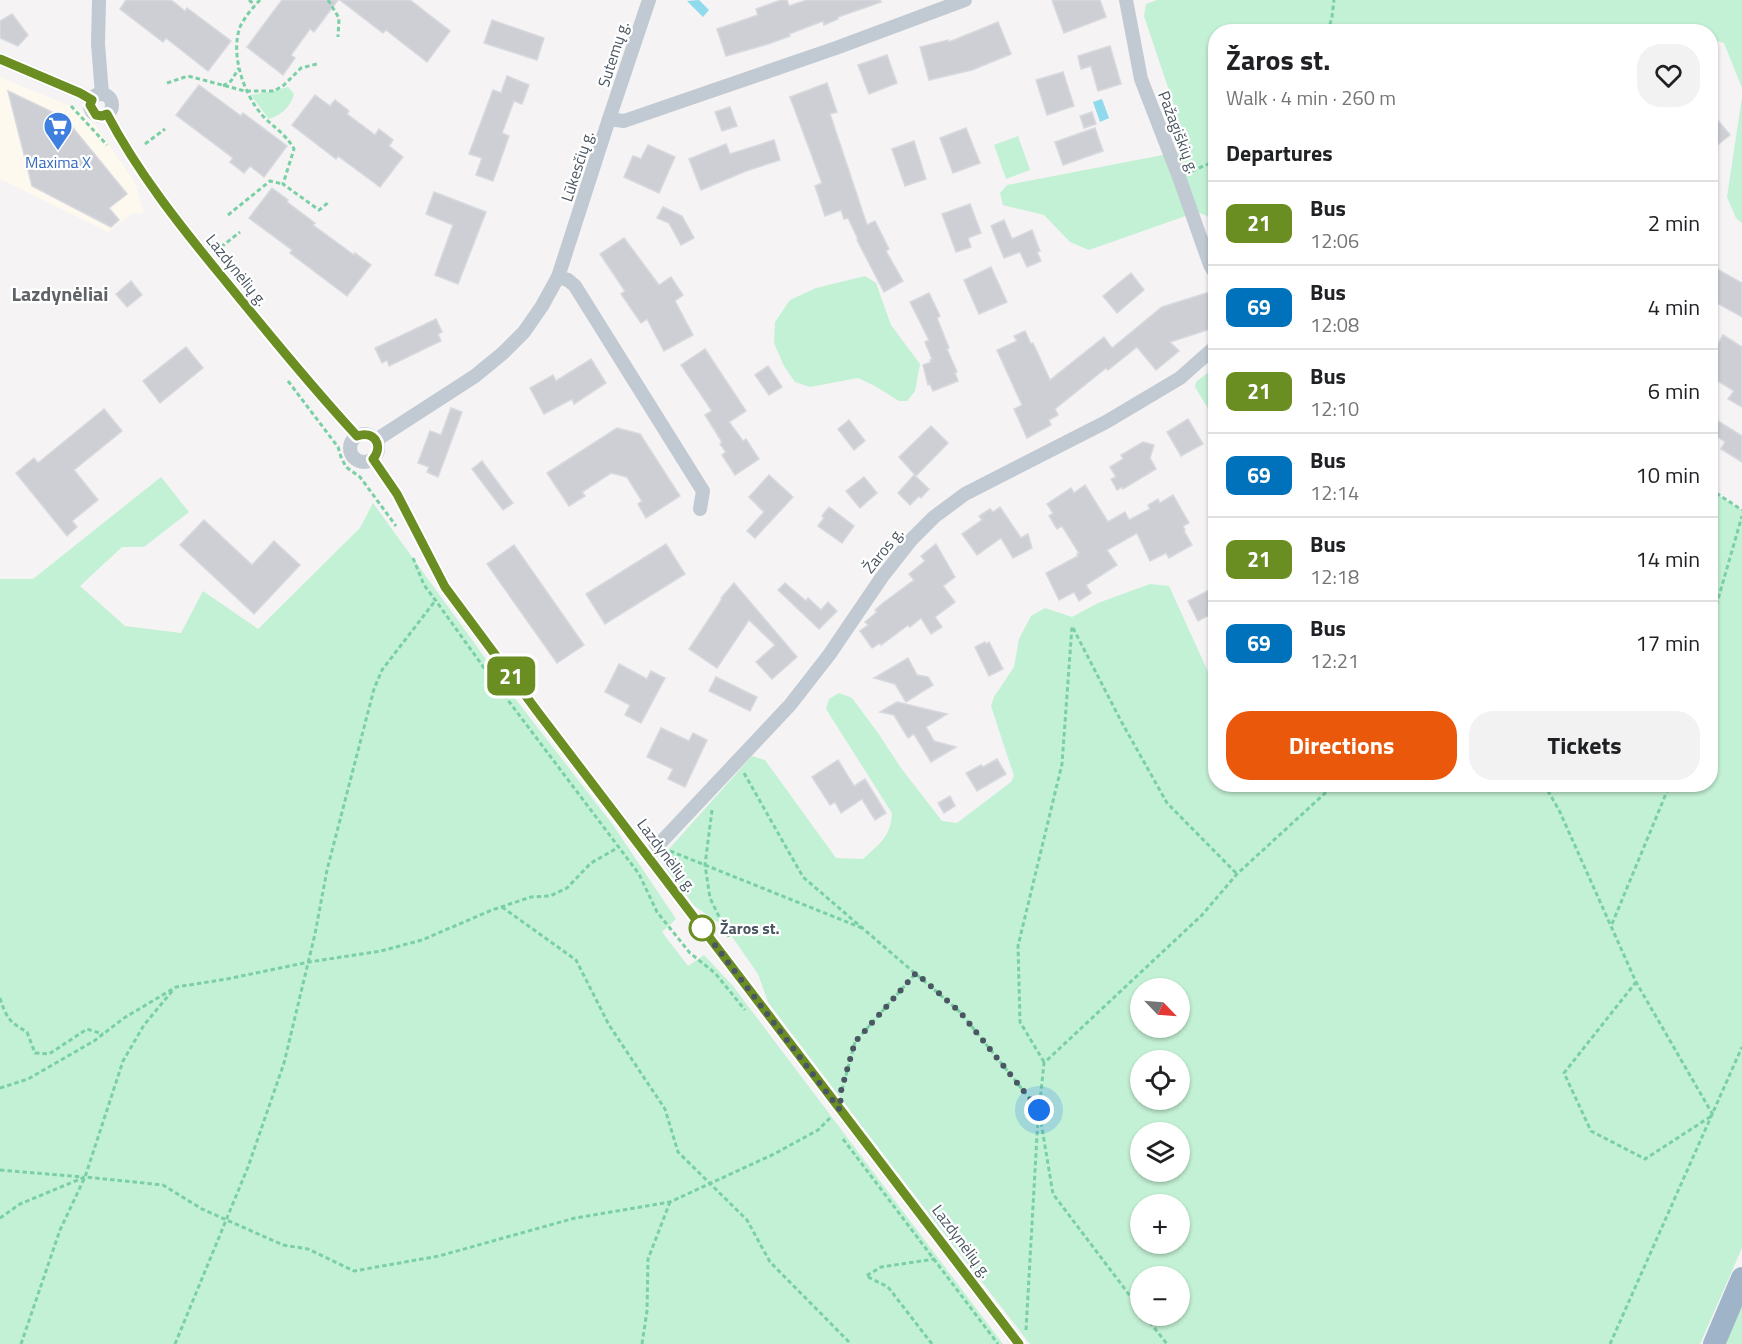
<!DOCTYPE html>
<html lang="en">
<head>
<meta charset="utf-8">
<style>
	body { margin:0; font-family:"Titillium Web",sans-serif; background:#f2f2f2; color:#202124; height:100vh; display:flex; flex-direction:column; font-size:22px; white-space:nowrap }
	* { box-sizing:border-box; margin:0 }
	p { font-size:20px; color:#757577 }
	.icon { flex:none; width:33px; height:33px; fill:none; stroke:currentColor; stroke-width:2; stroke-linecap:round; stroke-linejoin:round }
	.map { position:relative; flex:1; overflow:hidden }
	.sheet { position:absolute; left:1208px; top:24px; width:510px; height:768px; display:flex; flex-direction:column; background:#fff; border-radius:24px; box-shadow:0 2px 4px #0004 }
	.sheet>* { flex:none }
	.badge { padding:0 12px; border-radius:9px; font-size:21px; line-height:39px }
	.needle { width:39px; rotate:115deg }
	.fabs { position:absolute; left:1130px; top:978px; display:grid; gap:12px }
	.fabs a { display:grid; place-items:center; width:60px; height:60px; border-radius:50%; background:#fff; box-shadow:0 2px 4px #0004; font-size:30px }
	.you { position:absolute; width:30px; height:30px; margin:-15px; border:4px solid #fff; border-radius:50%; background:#1a73e8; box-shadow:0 0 0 9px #1a73e833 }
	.map>.badge { position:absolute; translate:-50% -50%; box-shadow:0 0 0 3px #fff }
	h2 { padding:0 18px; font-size:22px; line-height:54px }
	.round { display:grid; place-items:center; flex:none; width:63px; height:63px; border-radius:24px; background:#f2f2f2 }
	.headline { display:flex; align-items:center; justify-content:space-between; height:102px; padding:0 18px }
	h1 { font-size:28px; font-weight:700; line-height:45px }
	.action { display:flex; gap:12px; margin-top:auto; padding:12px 18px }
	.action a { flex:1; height:69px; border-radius:24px; background:#ea580c; color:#fff; font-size:24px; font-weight:700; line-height:69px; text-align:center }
	.action a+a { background:#f2f2f2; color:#202124 }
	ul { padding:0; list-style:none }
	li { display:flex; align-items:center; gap:18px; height:84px; padding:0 18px; border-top:2px solid #e0e0e0 }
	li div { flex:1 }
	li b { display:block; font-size:22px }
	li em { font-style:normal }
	li .badge { min-width:66px; font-weight:700; text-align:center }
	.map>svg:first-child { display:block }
	.commercial { fill:#fdf9ef }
	.green { fill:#c3f1d5; fill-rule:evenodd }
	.water { fill:#90daee }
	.building { fill:#cdcfd5; stroke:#d7d9de; stroke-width:1.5 }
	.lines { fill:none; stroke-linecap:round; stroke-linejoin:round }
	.path { stroke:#7ad0a6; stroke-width:3; stroke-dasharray:4.5 3; stroke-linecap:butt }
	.minor { stroke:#c1cad2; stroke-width:14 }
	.trunk { stroke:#9fb4c9; stroke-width:22 }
	.line-casing { stroke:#fff; stroke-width:14 }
	.line { stroke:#6b8e23; stroke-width:9 }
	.walk { stroke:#4a5661; stroke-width:6; stroke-dasharray:0 10.8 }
	.stop-dot { fill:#fff; stroke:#6b8e23; stroke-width:3 }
	.labels { text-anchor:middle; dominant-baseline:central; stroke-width:4.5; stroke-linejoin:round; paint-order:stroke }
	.street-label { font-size:16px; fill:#4a5661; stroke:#fff }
	.shop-label { font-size:16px; fill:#366cbe; stroke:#fff }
	.stop-label { font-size:16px; font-weight:bold; fill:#4a5661; stroke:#fff; text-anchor:start }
	.quarter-label { font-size:20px; font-weight:bold; fill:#5f6368; stroke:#fff }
</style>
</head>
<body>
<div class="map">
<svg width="1742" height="1344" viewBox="0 0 1742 1344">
	<rect width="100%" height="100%" fill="#f5f3f3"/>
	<path class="commercial" d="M0,77l80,33 17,17 39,57 8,29 -13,1 -23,18 -108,-53z"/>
	<g class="green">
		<path d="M1157,0h585v88l-18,-45 -14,-4v-7h-495v194l-5,-9 -13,-5 -108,38 -19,-8 -26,-27 -41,-10 -3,-12 7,-8 182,-35 -45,-134 2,-12z"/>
		<path d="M288,87l6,7c-3,13 -13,21 -25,25l-18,-24 23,-4z"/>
		<path d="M1742,97v126l-6,-5 -9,-21z"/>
		<path d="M1018,136l12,34 -24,9 -12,-34z"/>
		<path d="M865,276l11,7 15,42 29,39 -5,27 -8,10h-8l-24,-15 -17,-8 -48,9 -15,-5 -11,-16 -10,-23 1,-21 15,-22 26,-12z"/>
		<path d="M1215,367v53l-20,-33 1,-5z"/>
		<path d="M161,477l28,35 -45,35h-22l-42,39 45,40 56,7 22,-42 55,38 102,-101 13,-25 131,181 109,141 63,94 -14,13 26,34 16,-11 29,31 270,358h-1003v-765h33z"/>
		<path d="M1710,490l32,20v738l-42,96h-670l-145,-187 -117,-155 -10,-28 -32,-46 -33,-23 -27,-35 -2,-7 2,-10 3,-4 83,-93 13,4 71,98 27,1c16,-15 28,-22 29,-46l-66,-104 3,-10 10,-6 13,5 26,35 23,35 41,53 15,2 54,-41 3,-6 -23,-70 3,-9 20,-30 5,-28 12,-23 14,-8 27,9 26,-14 52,-19 19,2 40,88 6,1v109h495zM1140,988h39v40h-39zM1140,1060h39v40h-39zM1140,1132h39v40h-39zM1140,1204h39v40h-39zM1140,1276h39v40h-39z"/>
		<path d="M1742,1297v47h-20z"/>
	</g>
	<g class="water">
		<path d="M699,0l10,10 -6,7 -16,-16z"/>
		<path d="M1102,99l7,19 -9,4 -7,-20z"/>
	</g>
	<g class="building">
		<path d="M126,0h45l14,11 2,-3 44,33 -23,30 -42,-33 -3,4 -43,-33z"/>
		<path d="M282,0h56l-24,32 -4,-3 -19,26 4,3 -12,17 -36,-28z"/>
		<path d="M340,0h70l40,31 -23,31 -41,-32 -3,3z"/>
		<path d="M781,0h6l2,6 18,-6h73l1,2 -43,15v2l-14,6 -1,-4 -34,13 1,2 -22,8 -42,12 -9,-27 41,-14 -2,-6z"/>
		<path d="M1052,0h48l6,17 -42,16z"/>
		<path d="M12,14l16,21 -10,11 -18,-8v-17z"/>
		<path d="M492,20l52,18 -7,22 -53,-17z"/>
		<path d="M998,22l13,32 -39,16 -43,10 -9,-33 28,-7 1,2z"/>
		<path d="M1110,46l11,38 -23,7 -7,-25 -10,3 -3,-13z"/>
		<path d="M887,55l10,28 -28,11 -11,-29z"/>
		<path d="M1063,72l11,34 -27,9 -11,-35z"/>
		<path d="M507,76l22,9 -7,19 -8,-3 -12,32 7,3 -16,45 -17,-6 6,-17 -13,-4 24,-64 8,3z"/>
		<path d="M827,83l10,29 -7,2 37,111 8,-4 14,28 -3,2 17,30 -19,11 -27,-52 1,-1 -10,-21 -4,1 -3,-9 -16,6 -10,-30 7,-3 -32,-86z"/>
		<path d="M199,85l42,31 2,-3 44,33 -23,31 -14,-11 -6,7 -14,-11 3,-4 -57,-43z"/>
		<path d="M8,91l57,27 62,76 -18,14 10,12 -8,7 -79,-41z"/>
		<path d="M315,95l15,11 5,-6 14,11 -2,3 28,21 4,-6 14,11 -4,6 14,11 -23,30 -42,-31 -2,3 -44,-34z"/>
		<path d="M730,107l7,19 -15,5 -7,-19z"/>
		<path d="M1710,111l20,24 -20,16z"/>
		<path d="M1092,112l4,12 -12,4 -4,-12z"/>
		<path d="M966,128l14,35 -27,10 -13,-35z"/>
		<path d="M1095,128l8,23 -40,14 -8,-23z"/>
		<path d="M774,140l6,20 -34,11 -45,19 -12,-31 37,-15 4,10z"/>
		<path d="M914,141l12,38 -21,7 -13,-37z"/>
		<path d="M648,145l27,12 -16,36 -35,-16 9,-21 8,3z"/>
		<path d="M272,188l16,12 -1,2 28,21 -2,2 41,30 1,-2 16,12 -24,31 -57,-43 2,-3 -43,-32z"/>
		<path d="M434,192l52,20 -28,72 -23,-9 18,-50 -27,-11z"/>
		<path d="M970,204l11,29 -13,5 3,9 -15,5 -14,-38z"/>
		<path d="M663,207l19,9 12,22 -13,7 -12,-22 -12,-5z"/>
		<path d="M1004,220l8,19 20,-9 8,21 -3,1 4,9 -14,6 -7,-15 -16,6 -13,-32z"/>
		<path d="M624,238l35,47 12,-8 12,18 -8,6 18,34 -29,16 -17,-32 -6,4 -20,-29 4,-3 -25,-37z"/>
		<path d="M1710,265l32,18v34l-32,-18z"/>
		<path d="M991,267l16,35 -28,12 -15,-34z"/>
		<path d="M1131,273l13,17 -27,23 -14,-17z"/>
		<path d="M131,281l11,14 -15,12 -11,-13z"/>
		<path d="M1210,292l5,17v12l-7,3 2,5 -40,13 9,9 -23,19 -19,-23 -29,23 -2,-2 -51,41 3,6 -9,5 2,5 -24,13 -13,-29 8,-4 -25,-55 20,-9 -3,-5 11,-5 6,13 2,-1 17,37 54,-43 8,11 50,-41z"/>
		<path d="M929,293l11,23 -3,2 12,30 -2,1 10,23 -2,1 3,8 -25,10 -3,-7 -2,1 -5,-20 8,-3 -1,-2 2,-1 -7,-17 4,-2 -19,-38z"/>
		<path d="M436,319l6,13 -4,2 3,7 -52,25 -2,-6 -5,3 -7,-15z"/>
		<path d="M1723,335l19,12v60l-14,-8 6,-8 -24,-15v-19z"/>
		<path d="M186,347l17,21 -43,35 -17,-22z"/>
		<path d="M705,349l41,62 -17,11 14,19 3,-2 13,20 -24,16 -13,-20 4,-3 -6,-8 2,-2 -17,-27 7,-4 -31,-46z"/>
		<path d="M591,359l15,24 -32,21 -2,-5 -28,15 -14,-26 23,-13 3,6z"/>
		<path d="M768,366l14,21 -13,8 -14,-20z"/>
		<path d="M451,408l11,4 -24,65 -11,-5 2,-5 -11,-4 12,-32 11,4z"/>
		<path d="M104,409l18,22 -48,39 24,30 -26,21 5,6 -10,9 -51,-63 18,-15 4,5z"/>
		<path d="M1710,416l32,20v26l-21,-13 4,-7 -15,-11z"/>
		<path d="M1188,419l15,25 -22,12 -14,-24z"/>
		<path d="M849,420l16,21 -11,9 -16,-21z"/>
		<path d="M931,426l17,17 -32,33 -17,-19z"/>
		<path d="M617,428l23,6 40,62 -34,22 -8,-14 4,-3 -15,-24 -16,-4 -29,19 3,4 -16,10 -22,-33z"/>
		<path d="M1143,442l11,3 -4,13 6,11 -33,20 -1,-2 -5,3 -6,-11 5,-2 -6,-10 13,-8 -2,-4z"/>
		<path d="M482,461l31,42 -10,7 -31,-41z"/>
		<path d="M769,475l24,22 -38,41 -8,-7 17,-19 -15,-15z"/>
		<path d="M914,475l15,14 -8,9 -2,-2 -9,9 -12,-12z"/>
		<path d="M864,477l13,16 -17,15 -14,-17z"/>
		<path d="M1085,485l23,37 17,-10 4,8 21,-11 -2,-4 10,-6 2,4 13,-8 16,28 -6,3 2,4 -1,1 8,14 -23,13 -3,-5 -16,8 -13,-28 -30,17 10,15 -31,20 5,8 -12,8 -5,-9 -15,8 -13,-27 32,-17 -1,-2 2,-1 -17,-27 -5,3 -8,-13 4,-3 -6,-9 24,-16 3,5z"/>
		<path d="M829,507l25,19 -12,17 -24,-17 6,-8 -2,-2z"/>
		<path d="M1000,507l21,31 7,-4 4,14 -19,10 -12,-20 -24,17 -15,-21 20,-14 -3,-4 11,-7 3,3z"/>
		<path d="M204,520l48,45 22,-24 26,24 -46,49 -74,-69z"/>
		<path d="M666,544l19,30 -80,50 -19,-30z"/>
		<path d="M936,544l19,33 -12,9 12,16 -20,15 7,10 -11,7 -10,-16 -11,9 -2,-2 -27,20 -1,-2 -8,5 -12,-17 8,-6 -3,-3 12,-10 -2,-2 8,-7 31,-23 -5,-6 16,-13 -4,-5z"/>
		<path d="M514,545l70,100 -27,18 -70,-99z"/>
		<path d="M734,583l63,74 -25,22 -16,-17 19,-17 -26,-25 -32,48 -28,-19 33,-50 -1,-1z"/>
		<path d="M785,583l21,18 2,-3 13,12 7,-8 9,9 -18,18 -41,-39z"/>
		<path d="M1215,587v25l-17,9 -10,-20z"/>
		<path d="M985,642l1,2 3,-2 14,27 -14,7 -14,-29z"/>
		<path d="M908,658l9,17 11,2 5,8 -27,17 -11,-18 -21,-6z"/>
		<path d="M619,664l28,15 4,-8 14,7 -24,45 -16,-8 5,-10 -25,-13z"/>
		<path d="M716,677l41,20 -7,14 -41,-20z"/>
		<path d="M897,702l50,12 -21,13 8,14 22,6 -25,15 -17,-28 -6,4 -14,-23 -14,-3z"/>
		<path d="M661,728l28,13 4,-8 14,7 -22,47 -17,-8 5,-10 -26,-12z"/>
		<path d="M997,759l9,15 -29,17 -11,-18 15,-8 2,2z"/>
		<path d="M838,760l16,26 11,-7 21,34 -11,7 -13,-21 -21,14 -6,-11 -5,3 -18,-28z"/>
		<path d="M950,796l5,10 -11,7 -6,-10z"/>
	</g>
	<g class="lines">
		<g class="path">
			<path d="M249,0l6,5"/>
			<path d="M260,0c-7,7 -16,18 -20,27 -10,28 4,67 22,88 11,12 24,19 32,34l-11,35 36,26 10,-8"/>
			<path d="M328,0l11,18 -1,19"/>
			<path d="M1328,32l4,-15 2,-17"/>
			<path d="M167,83l21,-7 57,15h29l10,-6 17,-17 16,-4"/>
			<path d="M223,86l8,-5 8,-13"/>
			<path d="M71,106l36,39"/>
			<path d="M145,144l20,-15"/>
			<path d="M1192,171l23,-10"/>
			<path d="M228,215l42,-34 13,3"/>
			<path d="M221,247l19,-15"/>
			<path d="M288,381l50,66 3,10 5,10 14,10 36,49"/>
			<path d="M1710,489l32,21"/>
			<path d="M413,558l11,27 12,16 56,78 147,195 18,38 33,41 25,20 30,37"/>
			<path d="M1710,627l32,-111"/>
			<path d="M1073,628l48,93 46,82 70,71"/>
			<path d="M744,773l59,104 157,135 79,98 14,84 87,115"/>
			<path d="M1544,784l15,26 77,172 77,133 -68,44 -54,-28 -27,-58 72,-91"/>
			<path d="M712,810l-7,55 5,33 20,41"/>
			<path d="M670,851l192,77"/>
			<path d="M502,907l74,53 33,65 56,84 13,43 69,68 23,42 81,82"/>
			<path d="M1612,924l58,-140"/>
			<path d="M0,998c6,19 9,24 27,34l8,21 14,1 38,-25 16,5"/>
			<path d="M1044,1062l-24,-40 -2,-76 44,-182 10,-138"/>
			<path d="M0,1088l28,-9 66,-38 30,-23 52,-31 51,-8 82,-17 72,-11 41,-11 70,-30 39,-13 19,-1 17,-8 24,-25 28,-16"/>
			<path d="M842,1090l13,-48 61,-69"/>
			<path d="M1039,1111l5,-48 158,-148 35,-41 98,-90"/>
			<path d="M843,1139l155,205"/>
			<path d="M0,1170l83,7"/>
			<path d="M0,1218l20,-14 65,-27 78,8 39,24 81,36 25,4 46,22 85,-15 136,-38 95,-16 104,-48 44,-24 12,-12"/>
			<path d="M1145,1316l22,28"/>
			<path d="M1026,1330l12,-212"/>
			<path d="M21,1344l39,-114 25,-53 38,-116 21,-36 29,-35"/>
			<path d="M175,1344l73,-177 36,-104 31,-129 12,-64 47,-181 8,-19 53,-69"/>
			<path d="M642,1344l5,-33 1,-52 22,-57"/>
			<path d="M932,1344l-44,-57 -22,-11 15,-9 54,-8"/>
			<path d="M1610,1344l132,-297"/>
		</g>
		<g class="minor">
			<path d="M99,0l-1,44 4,50"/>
			<path d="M1126,0l15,79 38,98 31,88 5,8"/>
			<path d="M0,59l80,34 12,7"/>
			<circle cx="101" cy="105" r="11"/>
			<path d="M107,114c31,59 74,113 116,164 44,54 87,107 134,158"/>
			<path d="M609,119l40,-119"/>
			<path d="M558,277l10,3 7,6 128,205 -3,18"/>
			<circle cx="364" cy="448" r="14"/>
			<path d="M376,440l99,-64 28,-23 21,-21 18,-26 16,-29 51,-158 15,2 212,-73 129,-48"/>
			<path d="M373,459l24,35 48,93 92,124 482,633"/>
			<path d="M648,856l142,-151 39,-50 53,-78 30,-38 22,-22 31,-23 141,-72 74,-44 35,-31"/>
		</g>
		<path class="trunk" d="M1714,1344l28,-66"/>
	</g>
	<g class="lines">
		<g class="line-casing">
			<path id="line" d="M0,59l80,34 12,7 -2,5 6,10 6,1 5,-2c31,59 74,113 116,164 44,54 87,107 134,158 17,-6 27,9 16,23l24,35 48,93 92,124 482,633"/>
		</g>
		<use href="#line" class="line"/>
		<path class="walk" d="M702,928l138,182 1,-19 14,-49 61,-69 44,39 79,98"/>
	</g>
	<defs>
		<g id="supermarket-pin" transform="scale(1.5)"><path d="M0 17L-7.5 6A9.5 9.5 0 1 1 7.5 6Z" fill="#3f7fe0" stroke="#fff"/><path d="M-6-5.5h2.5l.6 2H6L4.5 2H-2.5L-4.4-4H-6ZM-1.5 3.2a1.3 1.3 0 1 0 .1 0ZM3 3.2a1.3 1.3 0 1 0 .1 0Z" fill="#fff"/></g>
	</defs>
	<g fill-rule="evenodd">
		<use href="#supermarket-pin" x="58" y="126"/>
	</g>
	<circle class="stop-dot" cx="702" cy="928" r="12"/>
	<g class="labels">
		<g class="street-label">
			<text transform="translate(613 54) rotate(-72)">Sutemų g.</text>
			<text transform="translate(1179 132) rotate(69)">Pažagiškių g.</text>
			<text transform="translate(577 166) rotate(-72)">Lūkesčių g.</text>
			<text transform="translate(237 270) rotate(51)">Lazdynėlių g.</text>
			<text transform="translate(883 550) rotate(-51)">Žaros g.</text>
			<text transform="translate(667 855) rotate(53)">Lazdynėlių g.</text>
			<text transform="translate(962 1241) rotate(53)">Lazdynėlių g.</text>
		</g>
		<g class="shop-label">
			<text x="58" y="162">Maxima X</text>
		</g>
		<g class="stop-label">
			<text x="720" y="928">Žaros st.</text>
		</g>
		<g class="quarter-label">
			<text x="60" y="293">Lazdynėliai</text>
		</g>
	</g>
</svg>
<div class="fabs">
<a><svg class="needle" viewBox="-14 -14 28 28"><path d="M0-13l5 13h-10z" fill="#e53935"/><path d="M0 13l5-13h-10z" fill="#757577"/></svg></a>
<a><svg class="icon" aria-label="locate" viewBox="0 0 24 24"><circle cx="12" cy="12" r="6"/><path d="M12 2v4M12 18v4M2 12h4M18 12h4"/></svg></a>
<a><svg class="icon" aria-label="layers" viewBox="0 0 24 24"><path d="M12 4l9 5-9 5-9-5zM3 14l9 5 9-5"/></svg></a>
<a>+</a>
<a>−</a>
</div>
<div class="you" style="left:1039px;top:1110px"></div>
<b class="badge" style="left:511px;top:676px;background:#6b8e23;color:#fff">21</b>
<section class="sheet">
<div class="headline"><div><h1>Žaros st.</h1><p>Walk · 4 min · 260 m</p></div><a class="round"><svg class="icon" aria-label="heart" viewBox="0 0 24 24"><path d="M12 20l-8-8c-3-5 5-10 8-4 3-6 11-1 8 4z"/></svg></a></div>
<h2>Departures</h2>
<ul>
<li><span class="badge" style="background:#6b8e23;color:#fff">21</span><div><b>Bus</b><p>12:06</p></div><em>2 min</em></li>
<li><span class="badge" style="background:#0072bc;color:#fff">69</span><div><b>Bus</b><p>12:08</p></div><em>4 min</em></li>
<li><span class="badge" style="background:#6b8e23;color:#fff">21</span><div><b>Bus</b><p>12:10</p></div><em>6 min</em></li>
<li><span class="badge" style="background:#0072bc;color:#fff">69</span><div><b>Bus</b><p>12:14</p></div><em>10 min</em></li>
<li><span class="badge" style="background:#6b8e23;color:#fff">21</span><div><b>Bus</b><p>12:18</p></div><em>14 min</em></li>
<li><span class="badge" style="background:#0072bc;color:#fff">69</span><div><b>Bus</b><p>12:21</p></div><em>17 min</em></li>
</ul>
<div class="action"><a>Directions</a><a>Tickets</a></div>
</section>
</div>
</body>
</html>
